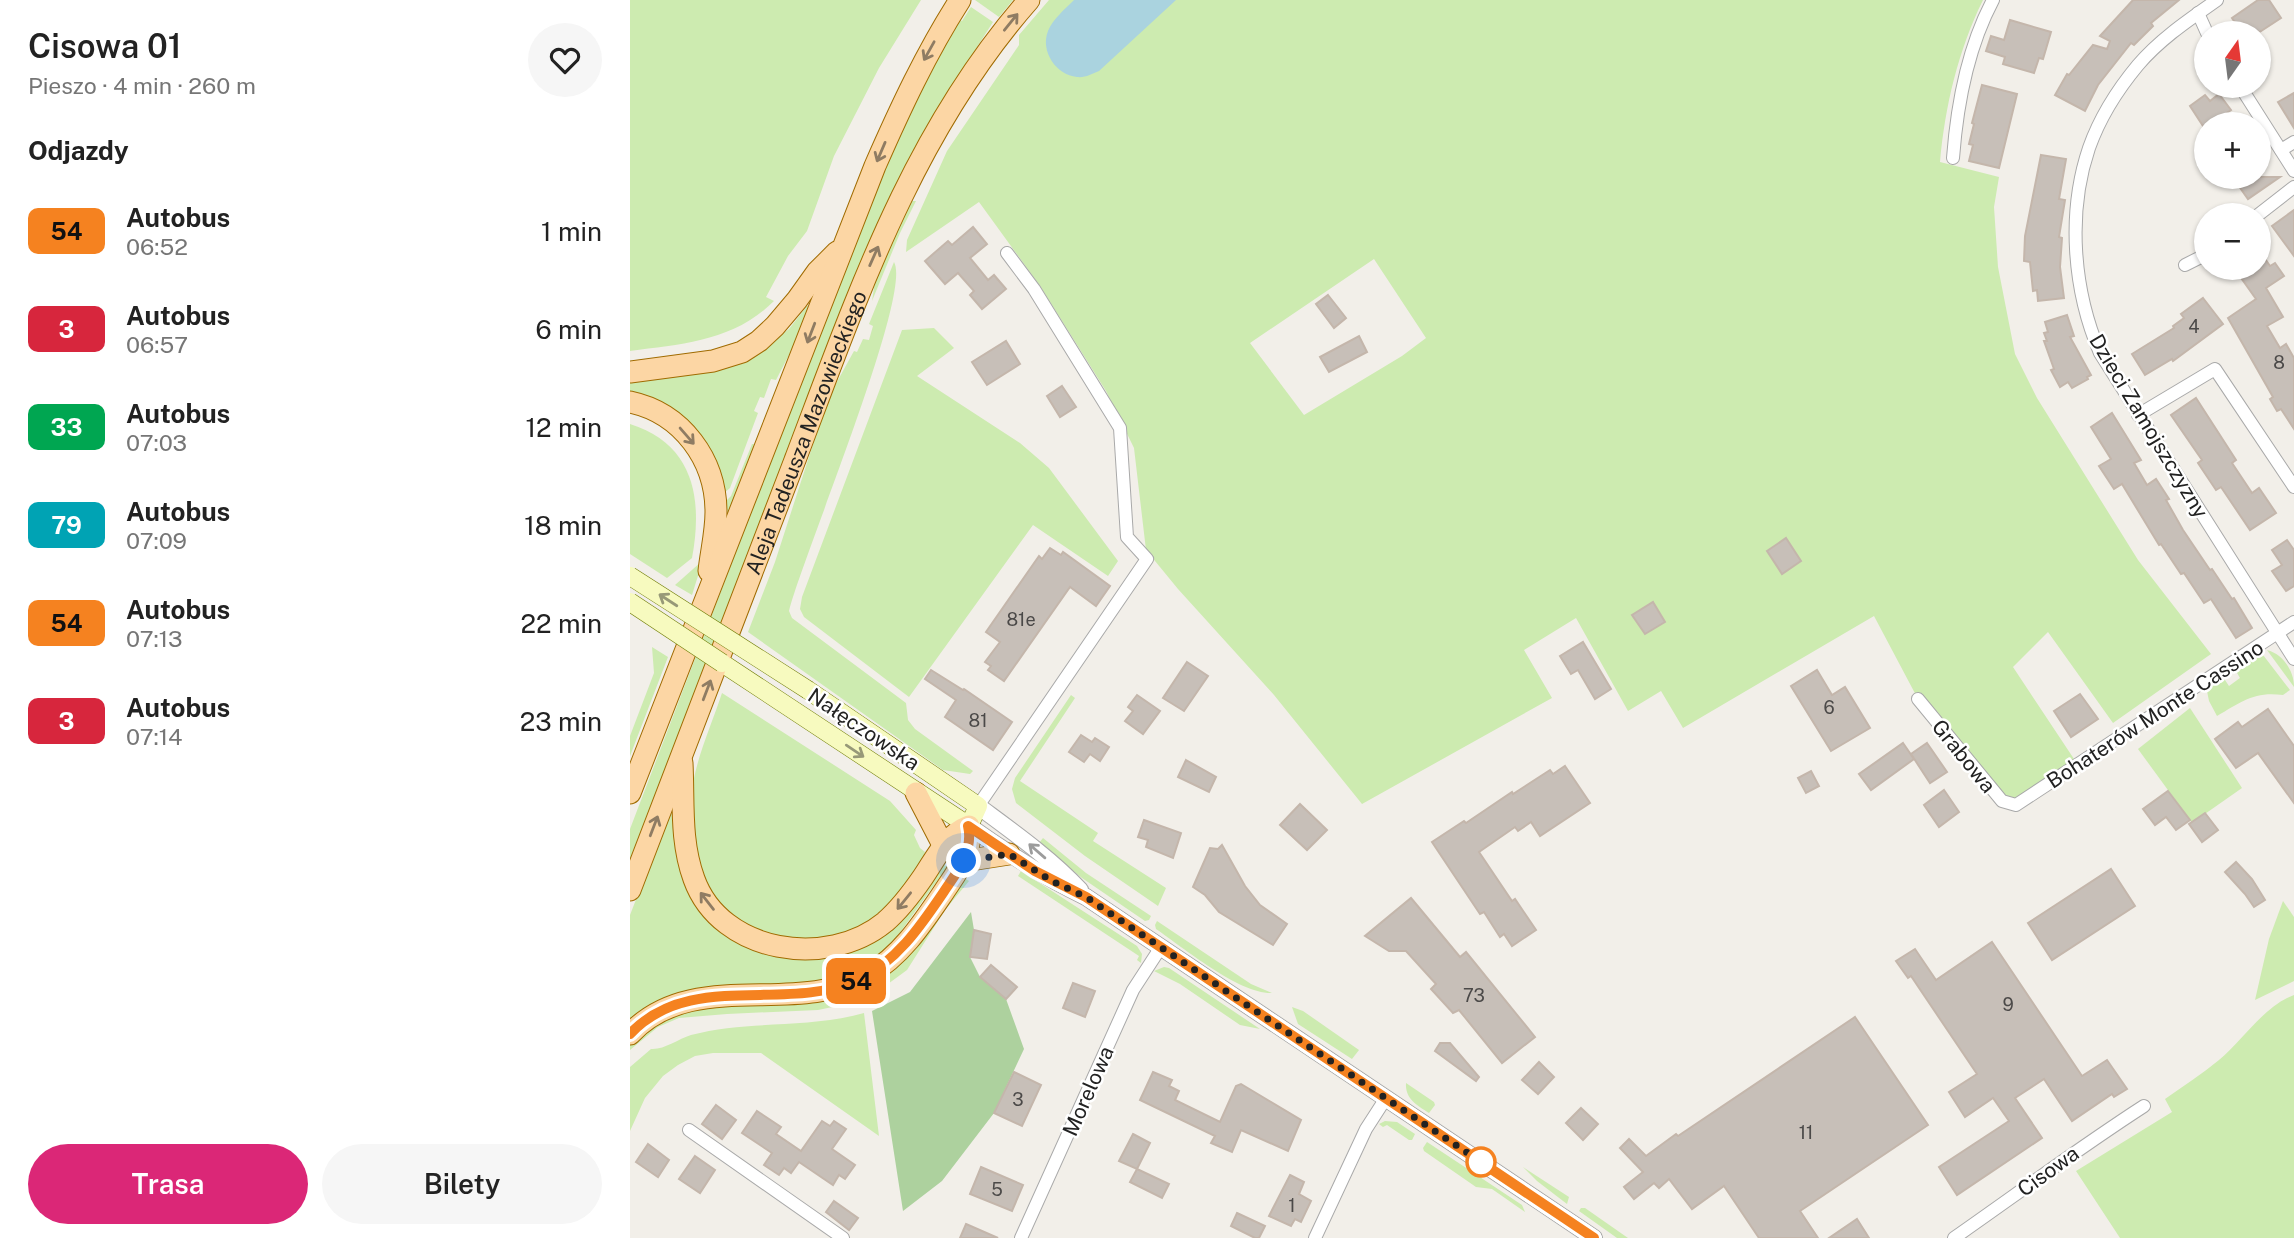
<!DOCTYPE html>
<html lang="pl">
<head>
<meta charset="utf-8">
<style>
	body { margin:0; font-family:"Public Sans",sans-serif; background:#f6f6f6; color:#222; height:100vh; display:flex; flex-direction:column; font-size:26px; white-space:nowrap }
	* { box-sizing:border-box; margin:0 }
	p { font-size:23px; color:#767676 }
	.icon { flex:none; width:38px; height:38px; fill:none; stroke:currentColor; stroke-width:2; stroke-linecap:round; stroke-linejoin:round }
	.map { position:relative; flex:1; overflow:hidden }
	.drawer { display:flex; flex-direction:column; background:#fff; width:630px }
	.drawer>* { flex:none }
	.badge { padding:0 14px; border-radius:10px; font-size:24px; line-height:46px }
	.needle { width:46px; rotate:14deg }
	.controls { position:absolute; left:1564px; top:21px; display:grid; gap:14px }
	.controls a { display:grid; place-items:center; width:77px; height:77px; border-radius:50%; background:#fff; box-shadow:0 2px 5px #0004; font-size:35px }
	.you { position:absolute; width:35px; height:35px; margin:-18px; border:5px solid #fff; border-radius:50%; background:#1a73e8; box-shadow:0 0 0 10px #1a73e833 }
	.map>.badge { position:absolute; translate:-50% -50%; box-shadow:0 0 0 4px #fff }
	h2 { padding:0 28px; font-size:26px; line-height:63px }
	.round { display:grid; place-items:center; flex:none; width:74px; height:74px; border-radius:37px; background:#f6f6f6 }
	.summary { display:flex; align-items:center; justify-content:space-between; height:119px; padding:0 28px }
	h1 { font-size:33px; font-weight:600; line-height:52px }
	.primary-button { display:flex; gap:14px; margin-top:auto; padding:14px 28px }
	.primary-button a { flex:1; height:80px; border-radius:42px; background:#db2777; color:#fff; font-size:28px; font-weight:600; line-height:80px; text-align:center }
	.primary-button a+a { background:#f6f6f6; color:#222 }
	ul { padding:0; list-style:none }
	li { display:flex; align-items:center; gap:21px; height:98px; padding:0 28px }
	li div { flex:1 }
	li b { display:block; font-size:26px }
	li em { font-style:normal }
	li .badge { min-width:77px; font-weight:700; text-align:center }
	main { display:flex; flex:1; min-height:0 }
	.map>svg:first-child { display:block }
	.grass { fill:#cdebb0; fill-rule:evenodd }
	.forest { fill:#add19e }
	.water { fill:#aad3df }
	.building { fill:#c7bfb8; stroke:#c4b6ab; stroke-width:2 }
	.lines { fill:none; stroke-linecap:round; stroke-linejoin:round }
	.minor-casing { stroke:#a9a9a9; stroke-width:14 }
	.tertiary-casing { stroke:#a9a9a9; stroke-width:18 }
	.secondary-casing { stroke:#707d05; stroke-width:19 }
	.primary-casing { stroke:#a06b00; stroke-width:23 }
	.minor { stroke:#fff; stroke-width:12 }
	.tertiary { stroke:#fff; stroke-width:16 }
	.secondary { stroke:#f7fabf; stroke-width:18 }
	.primary { stroke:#fcd6a4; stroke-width:21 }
	.secondary-bridge-casing { stroke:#707d05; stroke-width:19; stroke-linecap:butt }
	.secondary-bridge { stroke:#f7fabf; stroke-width:18 }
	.oneway { stroke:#8f7c63 }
	.oneway2 { stroke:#979978 }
	.oneway3 { stroke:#9c9c9c }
	.line-casing { stroke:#fff; stroke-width:16 }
	.line { stroke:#f58220; stroke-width:10 }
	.walk { stroke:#222; stroke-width:7; stroke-dasharray:0 12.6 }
	.stop-dot { fill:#fff; stroke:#f58220; stroke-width:3.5 }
	.labels { text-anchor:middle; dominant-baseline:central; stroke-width:5; stroke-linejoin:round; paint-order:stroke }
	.number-label { font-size:18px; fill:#4b4948 }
	.street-label { font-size:21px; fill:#222; stroke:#fff }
</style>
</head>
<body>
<main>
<section class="drawer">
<div class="summary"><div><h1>Cisowa 01</h1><p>Pieszo · 4 min · 260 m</p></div><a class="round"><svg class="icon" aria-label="heart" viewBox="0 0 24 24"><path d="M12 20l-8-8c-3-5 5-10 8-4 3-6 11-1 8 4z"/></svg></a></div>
<h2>Odjazdy</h2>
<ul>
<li><span class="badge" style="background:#f58220;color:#111">54</span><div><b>Autobus</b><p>06:52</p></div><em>1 min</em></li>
<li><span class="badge" style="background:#d7263d;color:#fff">3</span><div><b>Autobus</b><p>06:57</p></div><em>6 min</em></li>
<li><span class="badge" style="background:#00a651;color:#fff">33</span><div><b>Autobus</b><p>07:03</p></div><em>12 min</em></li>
<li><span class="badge" style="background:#00a3b4;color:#fff">79</span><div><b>Autobus</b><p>07:09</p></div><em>18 min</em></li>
<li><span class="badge" style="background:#f58220;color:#111">54</span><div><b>Autobus</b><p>07:13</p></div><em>22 min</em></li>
<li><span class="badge" style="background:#d7263d;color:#fff">3</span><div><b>Autobus</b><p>07:14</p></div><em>23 min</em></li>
</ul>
<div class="primary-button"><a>Trasa</a><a>Bilety</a></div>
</section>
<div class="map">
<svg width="1664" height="1238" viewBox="0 0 1664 1238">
	<rect width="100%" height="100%" fill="#f2efe9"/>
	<g class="grass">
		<path d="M0,0h291l-42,68 -45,88 -27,75 -19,25 -22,41 8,4c-40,40 -90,43 -144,50z"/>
		<path d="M345,0h38l-14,17z"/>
		<path d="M419,0h934c-25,51 -38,106 -43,162l59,15 -5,30 4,60 17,87 22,44 101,162 73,94 -98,69 -65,-91 -35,35 65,98 -62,40 -17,-7 -81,-99 -44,-83 -191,112 -22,-37 -33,20 -52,-93 -52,32 28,48 -190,106 -88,-109 -96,-106 -32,-39 -12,-102 -28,-57 -66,-105 -61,-84 -73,50 1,-12 40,-89 72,-106v-10zM744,259l52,79 -24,18 -98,59 -54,-72z"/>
		<path d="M341,7l22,15 -39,61 -253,595 -71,181v-30l217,-568 63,-152 50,-89 2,1z"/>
		<path d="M282,201h4l-16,32 -28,68 4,-26z"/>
		<path d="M264,262c19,32 -92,296 -105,349l3,7 114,85 2,17 7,9 58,42 -3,3 -27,-4 -195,-138 27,-70 53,-164 26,-47 3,1 6,-13 6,1 4,-14 -4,-2z"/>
		<path d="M177,306h3l-6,20 -28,54 -5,-1 -7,19 -4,-1 -6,14 4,2 -28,75 -6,5 -2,-13 -92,-86v-13l135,-33 24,-19z"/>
		<path d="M304,328l20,20 -37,28 103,67 29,25 69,93 -10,15 -75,-51 -124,172 -105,-80 -4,-8 2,-12 100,-267z"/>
		<path d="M0,424c64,20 73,75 62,134l-25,20 -37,-24z"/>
		<path d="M122,444h2l-1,10 -26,72 -2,-24 6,-6z"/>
		<path d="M71,562l1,1 -10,32 -17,-10z"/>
		<path d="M22,647l16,10 -38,99v-20l24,-63z"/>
		<path d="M1637,650c16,4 27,21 27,37z"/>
		<path d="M1630,651l30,39 -7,5c-29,-4 -42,7 -66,21l-8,-15 -3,-15 15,-12 8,12 11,-8 -7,-12z"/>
		<path d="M92,693l168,108 26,29 -2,5 6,13 5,4c-3,13 -14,25 -22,35 -18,22 -40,43 -68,50 -53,12 -116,-14 -136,-68 -3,-9 -3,-22 -4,-31 -1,-12 -4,-26 -4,-38 2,-36 20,-73 31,-107z"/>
		<path d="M441,695l4,3 -55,83 78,52 -5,8 73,47 -8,18 -73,-50 -69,-53 -4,-14 3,-11z"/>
		<path d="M1560,708l52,80 -50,35 -54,-74z"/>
		<path d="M43,804l1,35 4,22 7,21 83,72c22,5 41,6 64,2l110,-93 5,4 -53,74 -25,22 -33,15 -190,30 -16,12v-105z"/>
		<path d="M413,838l43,35 65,43 -2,4 -4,1 -63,-43 -43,-35z"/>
		<path d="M391,871l116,75 5,8 -1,9 -4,-3 2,-4 -121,-80z"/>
		<path d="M336,879l3,2 -24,29 -38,60 -30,22 -30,12 -29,6 -91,4 -48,4 -21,9 -28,23v-6l42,-29 28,-8 143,-12z"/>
		<path d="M1653,901l11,16v64l-39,19 14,-61z"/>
		<path d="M527,921l94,63 21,9c-33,1 -88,-45 -116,-64l-1,-4z"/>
		<path d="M534,967l5,1 91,61 -20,-4 -60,-41 -26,-13z"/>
		<path d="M1664,995v243h-174l-44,-67 96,-59 -7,-13c18,-13 37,-25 54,-39 24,-20 45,-54 75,-65z"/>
		<path d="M662,1007l11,4 56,39 -7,9 -54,-35z"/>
		<path d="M234,1013l15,123 -118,-83h-48l-18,3 -17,9 -15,11 -18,22 -15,33v-64l21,-18c13,1 27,-10 40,-14 56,-15 117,-6 173,-22z"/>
		<path d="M776,1083l28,19 1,3 -6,8c-12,-8 -24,-14 -23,-30z"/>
		<path d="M755,1121l12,1 18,12 -3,6h-3l-22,-15 -4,2 -4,-3z"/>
		<path d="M797,1142l95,63 3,7 -33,-23 -16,-2 -52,-36 -1,-3z"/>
		<path d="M893,1167l46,30 -2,7 -30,-23z"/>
		<path d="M951,1208h4l43,30h-11l-38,-27z"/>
	</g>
	<path class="forest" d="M341,912l3,18 -4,27 10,20 26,22 18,50 -30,64 -52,68 -39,30 -31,-200 38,-19z"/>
	<path class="water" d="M444,0h102l-77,71c-7,3 -14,7 -22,6 -21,-2 -37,-26 -29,-46 5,-12 17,-22 26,-31z"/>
	<g class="building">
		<path d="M1503,0h46l-28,23 2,3 -19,19 -3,-2 -33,42 -13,26 -30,-16 12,-21 2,1 24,-30 14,4 3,-8 -10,-5z"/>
		<path d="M1628,0h11l12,18 -23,15h-16l-10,-15z"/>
		<path d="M1380,20l41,12 -8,27 -4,-1 -5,15 -31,-9 2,-7 -19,-6 5,-15 13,4z"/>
		<path d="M1352,85l35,9 -18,74 -30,-7 4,-16 -4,-1 5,-20 -2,-1z"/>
		<path d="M1664,93v35l-16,-26z"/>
		<path d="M1589,94l12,16 -20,14h-4l-2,5 -15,-23 15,-11 5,6z"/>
		<path d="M1411,155l25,4 -7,40 6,1 -6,37 3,1 -2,29 4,31 -26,3 -1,-11 -4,1 -3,-29 -6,-1 1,-25z"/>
		<path d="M1614,177h36l-32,22 -12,-17z"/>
		<path d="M1664,210v46l-22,-30z"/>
		<path d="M343,227l14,17 -17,14 18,22 6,-5 12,14 -24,20 -12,-14 4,-4 -16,-18 -13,11 -20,-23 23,-20 4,4z"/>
		<path d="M1629,250l11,16 5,-3 9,13 -18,12 17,29 -16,9 13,22 6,-4 8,14v71l-13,-20 -4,2 -7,-12 3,-2 -45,-79 28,-19 -22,-31h25z"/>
		<path d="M698,295l18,23 -12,10 -18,-24z"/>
		<path d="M1573,298l20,26 -50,37 -1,-2 -27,16 -13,-21 42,-26 -1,-2 11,-8 -3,-4z"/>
		<path d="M1437,315l7,21 -4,1 21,38 -4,2 1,2 -16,9 -4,-6 -8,5 -9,-17 3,-1 -10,-28h3l-3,-8 4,-1 -3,-10z"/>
		<path d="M729,336l8,16 -38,20 -9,-15z"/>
		<path d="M376,341l14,23 -33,21 -15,-23z"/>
		<path d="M432,386l14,21 -16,10 -13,-21z"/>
		<path d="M1566,398l40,62 -4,3 20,30 7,-5 17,25 -26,17 -29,-43 -5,3 -18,-27 4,-3 -31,-45z"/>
		<path d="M1482,413l29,47 -7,3 13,22 9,-6 13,20 -3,1 17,30 27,40 2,-1 20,30 2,-1 18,30 -16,10 -25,-39 -7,4 -20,-30 -3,1 -20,-30 -2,1 -37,-61 -8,5 -15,-23 12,-7 -20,-32z"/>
		<path d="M1156,538l15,23 -19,13 -15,-23z"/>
		<path d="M1657,540l7,10v36l-8,5 -14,-20 10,-6 -10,-15z"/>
		<path d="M420,548l11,7 2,-3 47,34 -14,20 -26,-19 -66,94 -16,-11 3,-4 -6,-4 15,-20 -14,-10 53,-76 3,3z"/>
		<path d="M1023,602l12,20 -20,12 -13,-19z"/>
		<path d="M953,642l28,47 -16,10 -17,-29 -7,4 -11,-18z"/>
		<path d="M557,662l21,14 -24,35 -21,-13z"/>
		<path d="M301,670l32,20 1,-1 48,33 -19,28 -48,-33 11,-17 -31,-21z"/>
		<path d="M1187,670l15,25 13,-8 25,41 -39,23 -40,-65z"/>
		<path d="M1450,694l18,25 -27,18 -17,-26z"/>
		<path d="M507,695l23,16 -17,23 -18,-13 8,-10 -5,-4z"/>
		<path d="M1638,709l26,37v57l-36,-50 -22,15 -21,-29 23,-17 4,5z"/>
		<path d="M451,735l11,7 3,-4 14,9 -9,14 -10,-7 -6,8 -15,-10z"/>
		<path d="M1273,743l11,16 -43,31 -12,-16z"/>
		<path d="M1297,743l20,29 -17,11 -19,-29z"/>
		<path d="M556,760l30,17 -7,15 -31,-15z"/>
		<path d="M935,766l25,37 -50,33 -9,-14 -13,9 -3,-4 -36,25 33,49 3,-2 21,31 -24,16 -8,-12 -4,3 -16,-25 -4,2 -48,-72 32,-21 2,2 46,-31 1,2 37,-24 3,4z"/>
		<path d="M1181,771l8,15 -13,7 -8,-15z"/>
		<path d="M1314,790l15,22 -20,15 -15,-22z"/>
		<path d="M1538,791l22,29 -14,10 -10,-13 -11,8 -12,-16z"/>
		<path d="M670,804l27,26 -20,20 -27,-25z"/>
		<path d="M1575,813l13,17 -16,12 -13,-18z"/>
		<path d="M514,820l37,13 -8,25 -27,-11 2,-7 -10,-3z"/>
		<path d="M592,845l23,41 15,19 27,19 -14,21 -54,-33 -14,-17 -12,-8 17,-39 8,1z"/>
		<path d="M1606,862l16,17 13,21 -11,7 -9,-13 -20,-22z"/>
		<path d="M1481,869l24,37 -83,54 -24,-37z"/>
		<path d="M781,898l49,59 6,-5 69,85 -33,26 -43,-53 -6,3 -22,-24 5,-5 -30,-33h-17l-24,-15z"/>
		<path d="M344,930l17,4 -4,25 -17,-2z"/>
		<path d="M1362,942l90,134 25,-16 20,29 -13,8 -2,-3 -40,27 -28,-42 -29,19 27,40 -85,57 -18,-28 70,-46 -16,-23 -28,19 -16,-25 28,-18 -66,-98 -3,2 -12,-17 19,-12 21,31z"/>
		<path d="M361,965l26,22 -11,12 -26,-22z"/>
		<path d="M443,983l22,8 -10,26 -22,-9z"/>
		<path d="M1225,1017l73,108 -128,86 18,27h-59l-35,-52 -32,23 -23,-30 -10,9 -5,-5 -20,16 -10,-12 19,-15 -23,-24 9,-9 17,17 30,-22 2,2z"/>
		<path d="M810,1043h10l29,34 -3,4 -41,-30z"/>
		<path d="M909,1062l15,15 -16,17 -16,-14z"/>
		<path d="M384,1072l27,13 -19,41 -28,-13z"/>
		<path d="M523,1072l19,8 -3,6 10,5 -4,9 45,22 16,-36 5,-2 60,36 -13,31 -47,-21 -9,22 -21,-9 4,-7 -75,-36z"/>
		<path d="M86,1105l20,15 -14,19 -20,-15z"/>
		<path d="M951,1108l17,16 -15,16 -17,-17z"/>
		<path d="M127,1111l24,16 -5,7 25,17 21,-30 8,5 4,-5 12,8 -14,20 23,16 -10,14 -6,-4 -6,10 -34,-23 -8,11 -7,-5 -5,7 -15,-10 8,-12 -30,-20z"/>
		<path d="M503,1134l17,9 -13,26 -18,-8z"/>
		<path d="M18,1144l21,16 -11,17 -22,-15z"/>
		<path d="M65,1156l20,14 -15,23 -21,-14z"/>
		<path d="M351,1167l42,18 -11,26 -42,-17z"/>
		<path d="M507,1169l32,15 -7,14 -32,-16z"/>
		<path d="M660,1175l14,7 -5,12 12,7 -10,21 -6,-3 -4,7 -22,-10z"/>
		<path d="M204,1201l24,17 -9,12 -23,-18z"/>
		<path d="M607,1213l28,13 -6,12h-4l-24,-12z"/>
		<path d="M1227,1219l12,19h-40z"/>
		<path d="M336,1224l32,14h-38z"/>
	</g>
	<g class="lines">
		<g class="minor-casing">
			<g id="minor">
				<path d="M1587,0c-27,19 -57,39 -79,65 -20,24 -38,52 -49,83 -22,65 -16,142 11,205l194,306"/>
				<path d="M1568,13l9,20"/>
				<path d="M1610,86l54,85"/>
				<path d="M1651,150l13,-8"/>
				<path d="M1323,158c4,-53 15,-111 40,-158"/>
				<path d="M1628,215l36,-28"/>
				<path d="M1555,265l22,-11"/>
				<path d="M1508,415l77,-46 79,118"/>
				<path d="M1288,699l84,102 14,4 278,-183"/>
				<path d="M348,806l169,-247 -20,-22 -7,-109 -86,-139 -27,-36"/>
				<path d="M59,1130l154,108"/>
				<path d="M391,1238l112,-248 28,-43"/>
				<path d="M685,1238l51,-109 20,-31"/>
				<path d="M1324,1238c63,-44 125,-90 190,-132"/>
			</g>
		</g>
		<g class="tertiary-casing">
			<g id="tertiary">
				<path d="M348,806c35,26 72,52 102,84"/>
				<path d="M339,826c38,27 75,51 117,71l508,341"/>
			</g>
		</g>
		<g class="secondary-casing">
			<path id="secondary" d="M92,663l247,163 9,-20 -170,-116"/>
		</g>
		<g class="primary-casing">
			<g id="primary">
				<path d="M0,372l83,-11 29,-9 17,-11 16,-15 22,-26 20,-28 20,-20"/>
				<path d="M0,402c52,11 86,58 86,110 0,20 -5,40 -7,59"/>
				<path d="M0,793l245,-627c25,-57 51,-113 85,-166"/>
				<path d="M286,793l27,52"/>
				<path d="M334,861l45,-7"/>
				<path id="s1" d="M0,890c55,-144 110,-287 165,-430 62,-163 117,-327 234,-460"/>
				<path d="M0,1034c63,-67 164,-17 238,-59 33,-19 54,-51 75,-82 13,-20 31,-41 26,-67 -23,9 -33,32 -46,51 -11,16 -23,32 -38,45 -57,47 -164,32 -191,-43 -14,-38 -10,-77 -12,-116"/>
			</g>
		</g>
		<use href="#minor" class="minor"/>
		<use href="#tertiary" class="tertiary"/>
		<use href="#secondary" class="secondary"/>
		<use href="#primary" class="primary"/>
		<g class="secondary-bridge-casing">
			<g id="secondary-bridge">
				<path d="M0,576l178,114"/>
				<path d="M0,602l92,61"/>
			</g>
		</g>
		<use href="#secondary-bridge" class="secondary-bridge"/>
	</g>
	<defs><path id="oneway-shaft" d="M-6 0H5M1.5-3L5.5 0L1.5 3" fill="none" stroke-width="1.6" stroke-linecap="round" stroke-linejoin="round" transform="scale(1.75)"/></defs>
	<g class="oneway">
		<use href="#oneway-shaft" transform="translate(381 22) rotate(-51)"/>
		<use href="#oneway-shaft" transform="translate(299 51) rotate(119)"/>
		<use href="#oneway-shaft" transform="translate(251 152) rotate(113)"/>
		<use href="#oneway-shaft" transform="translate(244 256) rotate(-66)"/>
		<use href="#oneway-shaft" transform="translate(181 333) rotate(111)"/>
		<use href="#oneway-shaft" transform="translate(57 436) rotate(49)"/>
		<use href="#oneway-shaft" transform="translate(77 690) rotate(-69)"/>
		<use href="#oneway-shaft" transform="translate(24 826) rotate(-69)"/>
		<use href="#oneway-shaft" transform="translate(77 901) rotate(-128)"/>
		<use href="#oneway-shaft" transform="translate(274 901) rotate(129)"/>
	</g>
	<g class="oneway2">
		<use href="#oneway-shaft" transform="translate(38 600) rotate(-147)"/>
		<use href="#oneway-shaft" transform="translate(225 751) rotate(34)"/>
	</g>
	<use class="oneway3" href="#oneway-shaft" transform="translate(407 851) rotate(-139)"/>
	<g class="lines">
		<g class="line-casing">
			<path id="line" d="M0,1034c60,-64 156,-21 228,-54 38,-18 62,-53 85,-87 13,-20 31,-41 25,-67l67,45 51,26 508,341"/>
		</g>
		<use href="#line" class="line"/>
		<path class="walk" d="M334,861l45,-7 43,27 34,16 395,265"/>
	</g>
	<circle class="stop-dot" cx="851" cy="1162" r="14"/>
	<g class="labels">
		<g class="number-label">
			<text x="1564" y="326">4</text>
			<text x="1649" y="362">8</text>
			<text x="391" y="619">81e</text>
			<text x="1199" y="707">6</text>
			<text x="348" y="720">81</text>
			<text x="844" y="995">73</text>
			<text x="1378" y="1004">9</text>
			<text x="388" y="1099">3</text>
			<text x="1176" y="1132">11</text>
			<text x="367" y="1189">5</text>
			<text x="662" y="1205">1</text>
		</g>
		<g class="street-label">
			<text transform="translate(1519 426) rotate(59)">Dzieci Zamojszczyzny</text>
			<text stroke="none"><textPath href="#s1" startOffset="490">Aleja Tadeusza Mazowieckiego</textPath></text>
			<text transform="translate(1525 714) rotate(-33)">Bohaterów Monte Cassino</text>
			<text transform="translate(234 729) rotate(34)">Nałęczowska</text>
			<text transform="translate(1334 756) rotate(51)">Grabowa</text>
			<text transform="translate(458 1091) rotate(-66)">Morelowa</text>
			<text transform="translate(1418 1171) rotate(-36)">Cisowa</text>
		</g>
	</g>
</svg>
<div class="controls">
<a><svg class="needle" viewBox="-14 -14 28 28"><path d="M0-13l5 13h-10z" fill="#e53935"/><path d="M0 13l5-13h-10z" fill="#767676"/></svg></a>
<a>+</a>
<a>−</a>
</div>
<div class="you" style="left:334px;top:861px"></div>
<b class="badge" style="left:226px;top:981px;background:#f58220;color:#111">54</b>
</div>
</main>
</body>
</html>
